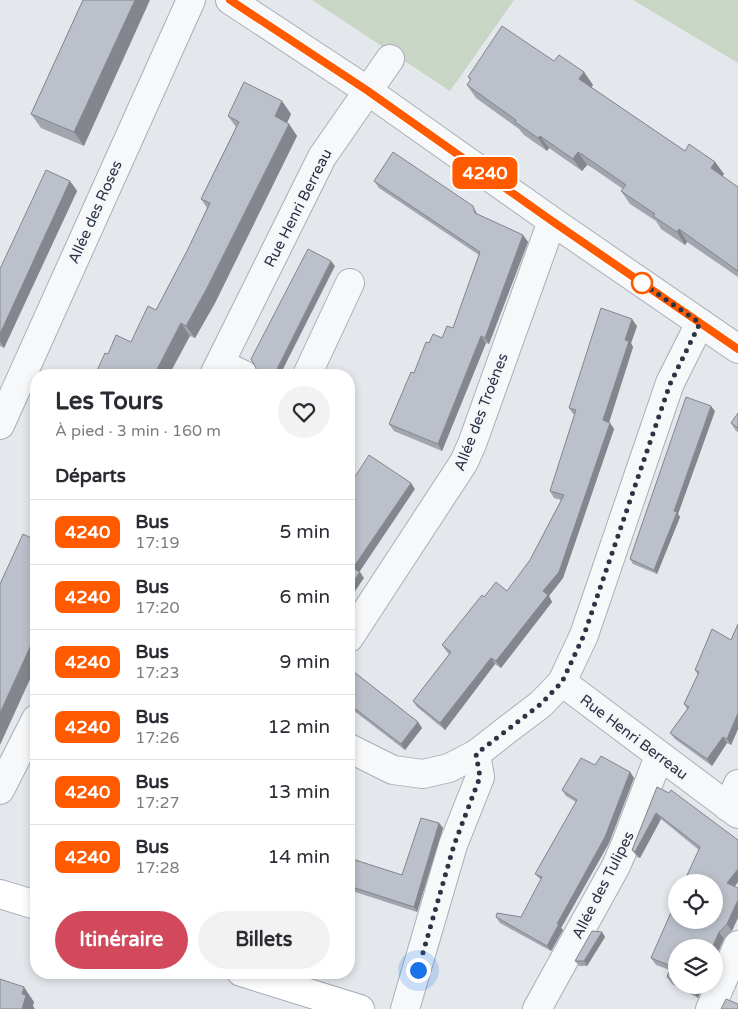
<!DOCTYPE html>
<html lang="fr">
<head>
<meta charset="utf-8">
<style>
	body { margin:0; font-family:"Varela Round",sans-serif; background:#f2f2f3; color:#2b2b33; height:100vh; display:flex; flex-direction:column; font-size:19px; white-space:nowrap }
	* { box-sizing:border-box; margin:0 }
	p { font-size:16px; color:#7c7c81 }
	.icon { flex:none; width:28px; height:28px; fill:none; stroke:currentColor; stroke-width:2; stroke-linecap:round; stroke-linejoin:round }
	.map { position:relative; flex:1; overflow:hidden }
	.panel { position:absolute; left:30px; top:369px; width:325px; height:610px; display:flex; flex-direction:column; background:#fff; border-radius:20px; box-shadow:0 2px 8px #0003 }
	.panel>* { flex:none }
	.badge { padding:0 10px; border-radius:8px; font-size:18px; line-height:32px }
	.controls { position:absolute; left:668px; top:874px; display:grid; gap:10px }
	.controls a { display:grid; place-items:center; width:55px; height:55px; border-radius:50%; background:#fff; box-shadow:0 2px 8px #0003; font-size:25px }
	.you { position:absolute; width:25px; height:25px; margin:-12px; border:4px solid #fff; border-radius:50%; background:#1a73e8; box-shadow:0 0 0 8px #1a73e833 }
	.map>.badge { position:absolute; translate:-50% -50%; box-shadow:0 0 0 2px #fff }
	h2 { padding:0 25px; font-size:19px; line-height:45px }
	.round { display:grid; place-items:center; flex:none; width:52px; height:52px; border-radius:26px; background:#f2f2f3 }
	.head { display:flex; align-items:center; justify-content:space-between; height:85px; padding:0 25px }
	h1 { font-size:24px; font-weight:700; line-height:38px }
	.action { display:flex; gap:10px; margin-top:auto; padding:10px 25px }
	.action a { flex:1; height:58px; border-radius:30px; background:#d1495b; color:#fff; font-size:20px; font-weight:700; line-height:58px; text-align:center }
	.action a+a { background:#f2f2f3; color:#2b2b33 }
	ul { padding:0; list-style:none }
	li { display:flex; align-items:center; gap:15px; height:65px; padding:0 25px; border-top:1px solid #e1e1e2 }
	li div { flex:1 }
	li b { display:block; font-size:19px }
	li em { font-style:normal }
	li .badge { min-width:55px; font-weight:700; text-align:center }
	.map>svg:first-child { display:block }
	.green { fill:#c9d6c5 }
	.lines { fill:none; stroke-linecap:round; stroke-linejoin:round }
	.pedestrian-casing { stroke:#a9aeb7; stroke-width:30 }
	.minor-casing { stroke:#a9aeb7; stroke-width:30 }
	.primary-casing { stroke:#a3abb8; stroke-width:30 }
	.pedestrian { stroke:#f7f8fa; stroke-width:28 }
	.minor { stroke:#f7f8fa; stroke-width:28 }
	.primary { stroke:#fff; stroke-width:28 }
	.wall { fill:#a1a5ae }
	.shaded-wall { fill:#83868d }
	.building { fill:#bbc0ca; stroke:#83868d }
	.line-casing { stroke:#fff; stroke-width:11 }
	.line { stroke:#ff5a00; stroke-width:8 }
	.walk { stroke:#2b3445; stroke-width:5; stroke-dasharray:0 9 }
	.stop-dot { fill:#fff; stroke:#ff5a00; stroke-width:2.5 }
	.labels { text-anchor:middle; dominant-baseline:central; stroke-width:5; stroke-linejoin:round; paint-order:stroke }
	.street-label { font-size:15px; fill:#2b3445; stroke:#f4f6f9 }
</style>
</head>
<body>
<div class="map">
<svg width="738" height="1009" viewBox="0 0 738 1009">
	<rect width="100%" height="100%" fill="#e4e7ec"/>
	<g class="green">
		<path d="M312,0h202l-64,91z"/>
		<path d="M633,0h105v63z"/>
	</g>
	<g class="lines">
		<g class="pedestrian-casing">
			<g id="pedestrian">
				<path d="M0,425l191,-425"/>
				<path d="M349,638l115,-176 8,-18 80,-223"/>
				<path d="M0,790l36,-71"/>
				<path d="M728,807l10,-23"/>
				<path d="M405,1009l48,-164 27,-68 -4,-23"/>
				<path d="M537,1009l79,-143 10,-23 33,-87"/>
				<path d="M710,1009l28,-64"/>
			</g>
		</g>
		<g class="minor-casing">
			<g id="minor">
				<path d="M230,0l138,91 184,130 186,128"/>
				<path d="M220,364l24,11"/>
				<path d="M214,375l108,-218 68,-98"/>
				<path d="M307,375l43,-92"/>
				<path d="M562,682l176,132"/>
				<path d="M349,748l44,22 30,4 26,-6 27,-14 32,-25 33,-25 21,-22 22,-47 86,-252 30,-60"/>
			</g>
		</g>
		<g class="primary-casing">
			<g id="primary">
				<path d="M0,894l36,11"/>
				<path d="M241,972l119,37"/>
			</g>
		</g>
		<use href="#pedestrian" class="pedestrian"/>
		<use href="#minor" class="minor"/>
		<use href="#primary" class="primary"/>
	</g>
	<g class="wall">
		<path d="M83,0l1,146 -43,-18 -10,-14z"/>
		<path d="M554,61l30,11 9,13 -2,2 94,64 30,11 9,12 -2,2 16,11v90l-51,-35 -2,3 -24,-16 -5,-8 -26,-17 -9,-13 2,-2 -32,-22 -4,-2 -5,6 -33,-23 -2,3 -23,-16 -5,-6 -43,-31 -9,-13 3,-5 -2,-3z"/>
		<path d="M291,114l-4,9 2,1 8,12 -82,167 -20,35 -5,-2 -82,18 23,-12 25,-32 31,-59 20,-43 -6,-9 35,-72 -8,-11z"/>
		<path d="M70,181l7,10 -73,157 -4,-2v-77z"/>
		<path d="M374,181l99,25 5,9 45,20 5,7 -39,102 -3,-1 -44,108 -48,-20 -5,-7 25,-51 15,-30 13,-5 11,-10 26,-73 -100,-67z"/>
		<path d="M637,326l-6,17 2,4 -24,75 5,7 -51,149 -14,18 3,6 -51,66 -6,-4 -50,66 -28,-23 -4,-6 36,-47 -2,-2 -5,-7 42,-48 23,-6 23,-31 31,-60 -7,-2 -4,-7 25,-76 -2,-1 -4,-6z"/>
		<path d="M715,411l-37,103 2,3 -23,57 -24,-10 -3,-5z"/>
		<path d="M738,413v19l-2,-1 -5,-8z"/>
		<path d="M738,624v105l-7,16 -4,-2 -15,23 -37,-27 -5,-6 17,-24 -3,-5 14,-29 -3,-5 36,-30z"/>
		<path d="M349,668l69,54 4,6 -17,22 -56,-43z"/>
		<path d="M595,765l35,7 4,6 -25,65 -48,85 2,2 -12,21 -51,-28 -4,-6h25l20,-37 -6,-6 41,-72 -10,-6 -4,-6z"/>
		<path d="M657,787l81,53v42l-3,4 -3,45 -8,8 -48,9v37h27l-5,13 -26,-14 -5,-7 3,-7 -14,-5 -5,-7 48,-108 -38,-31 -21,39 -3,-1 -5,-7z"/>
		<path d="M439,823l4,5 -26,84 -68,-22v-32l53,17z"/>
		<path d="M602,932l3,5 -18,29h-8l-4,-5z"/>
	</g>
	<g class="shaded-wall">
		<path d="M135,0h15l-66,146 -10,-14z"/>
		<path d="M584,72l9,13 -5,6 -9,-12z"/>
		<path d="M282,101l9,13 -7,15 -9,-13z"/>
		<path d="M289,124l8,12 -82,167 -20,35 -9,-12z"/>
		<path d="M540,136l9,12 -2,3 -9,-13z"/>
		<path d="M578,152l9,13 -5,6 -9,-12z"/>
		<path d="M715,162l9,12 -5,7 -8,-13z"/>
		<path d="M70,181l7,10 -73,157 -4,-7v-7z"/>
		<path d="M679,229l8,13 -2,3 -8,-13z"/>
		<path d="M523,235l5,7 -39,102 -4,-6z"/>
		<path d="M331,261l4,5 -55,109h-6z"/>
		<path d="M632,319l5,7 -6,17 2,4 -25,79 -5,-6 22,-80z"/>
		<path d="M181,323l9,13 -21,39h-15z"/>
		<path d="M481,336l5,7 -44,108 -4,-7z"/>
		<path d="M711,406l4,5 -37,103 2,3 -23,57 -3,-4z"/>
		<path d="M610,423l4,6 -51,149 -14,18 3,6 -51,66 -5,-7 47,-70z"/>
		<path d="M411,483l4,6 -57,85 -5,-6z"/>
		<path d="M360,572l4,6 -15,22v-12z"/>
		<path d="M36,634v32l-36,79v-32z"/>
		<path d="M491,658l4,6 -50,66 -5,-7z"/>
		<path d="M738,713v16l-7,16 -4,-6z"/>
		<path d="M418,722l4,6 -17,22 -4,-6z"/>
		<path d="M723,737l4,6 -15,23 -5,-7z"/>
		<path d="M630,772l4,6 -25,65 -48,85 2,2 -12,21 -4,-5 10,-22z"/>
		<path d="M656,813l5,6 -21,39 -5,-6z"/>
		<path d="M439,823l4,5 -26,84 -3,-5z"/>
		<path d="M738,869v13l-6,8 -5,-7z"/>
		<path d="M738,900v18l-6,13 -5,-7z"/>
		<path d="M602,932l3,5 -18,29 -3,-5z"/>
		<path d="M719,932l5,7 -10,22v-13h-2z"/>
		<path d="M696,985h7l-5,13 -5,-7z"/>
		<path d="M24,987l10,15 -1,4 2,3h-13v-15z"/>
	</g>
	<g class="building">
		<path d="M83,0h52l-61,132 -43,-18z"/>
		<path d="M502,26l52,35 5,-6 25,17 -5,7 106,72 4,-7 26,18 -4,6 27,19v84l-59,-42 -2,3 -24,-16 2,-2 -34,-23 5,-6 -43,-30 -5,-3 -5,7 -33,-23 -2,2 -23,-16 1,-2 -49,-35 4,-6 -3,-2z"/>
		<path d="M244,82l38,19 -7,15 14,8 -83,166 -20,36 -5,-3 -27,52h-59l10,-22 3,1 8,-19 15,7 17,-36 8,4 31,-59 23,-48 -9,-4 38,-77 -11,-6z"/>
		<path d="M393,152l80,54 2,7 48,22 -38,103 -4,-2 -43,108 -49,-20 22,-52 3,1 12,-31 3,1 4,-9 9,4 5,-12 6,2 27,-76 -106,-71z"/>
		<path d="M46,170l24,11 -70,153v-65z"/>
		<path d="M308,249l23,12 -57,114h-4l-2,-1v1h-13l1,-7 -5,-9z"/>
		<path d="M601,308l31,11 -7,21 4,1 -26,79 7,3 -51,149 -16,19 5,4 -52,66 -5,-3 -51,65 -27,-22 38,-49 -9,-7 40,-50 2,2 12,-15 11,9 23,-31 34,-65 -14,-4 26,-81 -7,-2z"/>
		<path d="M686,397l25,9 -37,105 3,1 -23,58 -24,-11z"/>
		<path d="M738,413v15l-7,-5z"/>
		<path d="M369,455l42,28 -58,85 7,4 -11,16v-102z"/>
		<path d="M36,528v106l-36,79v-129l23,-50 8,4z"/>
		<path d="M738,624v89l-11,26 -4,-2 -16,22 -37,-26 19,-26 -5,-3 15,-32 -4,-2 17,-41 19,11z"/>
		<path d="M349,668l69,54 -17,22 -52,-40z"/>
		<path d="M601,756l29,16 -25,65 -48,87h2l-12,22 -51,-29 1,-4 24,4 21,-40 -7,-3 42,-74 -15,-10 19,-32 14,7z"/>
		<path d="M657,787l12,6 2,-3 67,50v29l-11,14 11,5v12l-11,24 -8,8 -7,16h-36v34l-9,-5 4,-11 -20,-8 25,-57v19h38v-38h-30l16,-35 -44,-34 -21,39 -3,-2z"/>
		<path d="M421,818l18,5 -25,84 -65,-21v-28l53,17z"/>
		<path d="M592,931l10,1 -18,29h-9z"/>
		<path d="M0,979l24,8 -2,7 4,1 -4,14h-22z"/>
		<path d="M682,985h14l-3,6z"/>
		<path d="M726,999l12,5v5h-17z"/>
	</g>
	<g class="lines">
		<g class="line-casing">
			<path id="line" d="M230,0l138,91 184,130 186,128"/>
		</g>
		<use href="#line" class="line"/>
		<path class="walk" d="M418,970l36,-125 26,-68 -4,-23 65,-50 21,-22 22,-47 86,-251 30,-61 -61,-42 3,2"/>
	</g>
	<circle class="stop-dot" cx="642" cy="283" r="10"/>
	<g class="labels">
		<g class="street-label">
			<text transform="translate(298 208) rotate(-63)">Rue Henri Berreau</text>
			<text transform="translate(95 212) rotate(-66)">Allée des Roses</text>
			<text transform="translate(481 412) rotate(-69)">Allée des Troénes</text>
			<text transform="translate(634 737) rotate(37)">Rue Henri Berreau</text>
			<text transform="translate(603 885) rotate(-63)">Allée des Tulipes</text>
		</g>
	</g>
</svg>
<div class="controls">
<a><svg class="icon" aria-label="locate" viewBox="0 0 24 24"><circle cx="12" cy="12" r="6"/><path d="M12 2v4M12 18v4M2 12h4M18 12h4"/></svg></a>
<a><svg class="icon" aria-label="layers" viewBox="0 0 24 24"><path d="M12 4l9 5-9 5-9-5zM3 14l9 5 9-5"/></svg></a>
</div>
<div class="you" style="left:418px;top:970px"></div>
<b class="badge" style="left:485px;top:173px;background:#ff5a00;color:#fff">4240</b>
<section class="panel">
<div class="head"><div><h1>Les Tours</h1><p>À pied · 3 min · 160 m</p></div><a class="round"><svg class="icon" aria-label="heart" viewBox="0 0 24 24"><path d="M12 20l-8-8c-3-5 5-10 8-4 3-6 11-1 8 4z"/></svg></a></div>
<h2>Départs</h2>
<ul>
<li><span class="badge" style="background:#ff5a00;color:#fff">4240</span><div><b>Bus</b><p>17:19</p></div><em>5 min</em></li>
<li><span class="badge" style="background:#ff5a00;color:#fff">4240</span><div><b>Bus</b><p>17:20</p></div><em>6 min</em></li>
<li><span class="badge" style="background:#ff5a00;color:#fff">4240</span><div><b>Bus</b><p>17:23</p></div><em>9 min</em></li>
<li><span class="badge" style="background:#ff5a00;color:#fff">4240</span><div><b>Bus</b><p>17:26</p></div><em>12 min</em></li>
<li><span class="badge" style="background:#ff5a00;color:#fff">4240</span><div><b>Bus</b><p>17:27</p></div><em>13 min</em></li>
<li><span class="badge" style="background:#ff5a00;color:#fff">4240</span><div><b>Bus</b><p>17:28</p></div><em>14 min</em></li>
</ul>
<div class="action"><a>Itinéraire</a><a>Billets</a></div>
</section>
</div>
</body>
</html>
